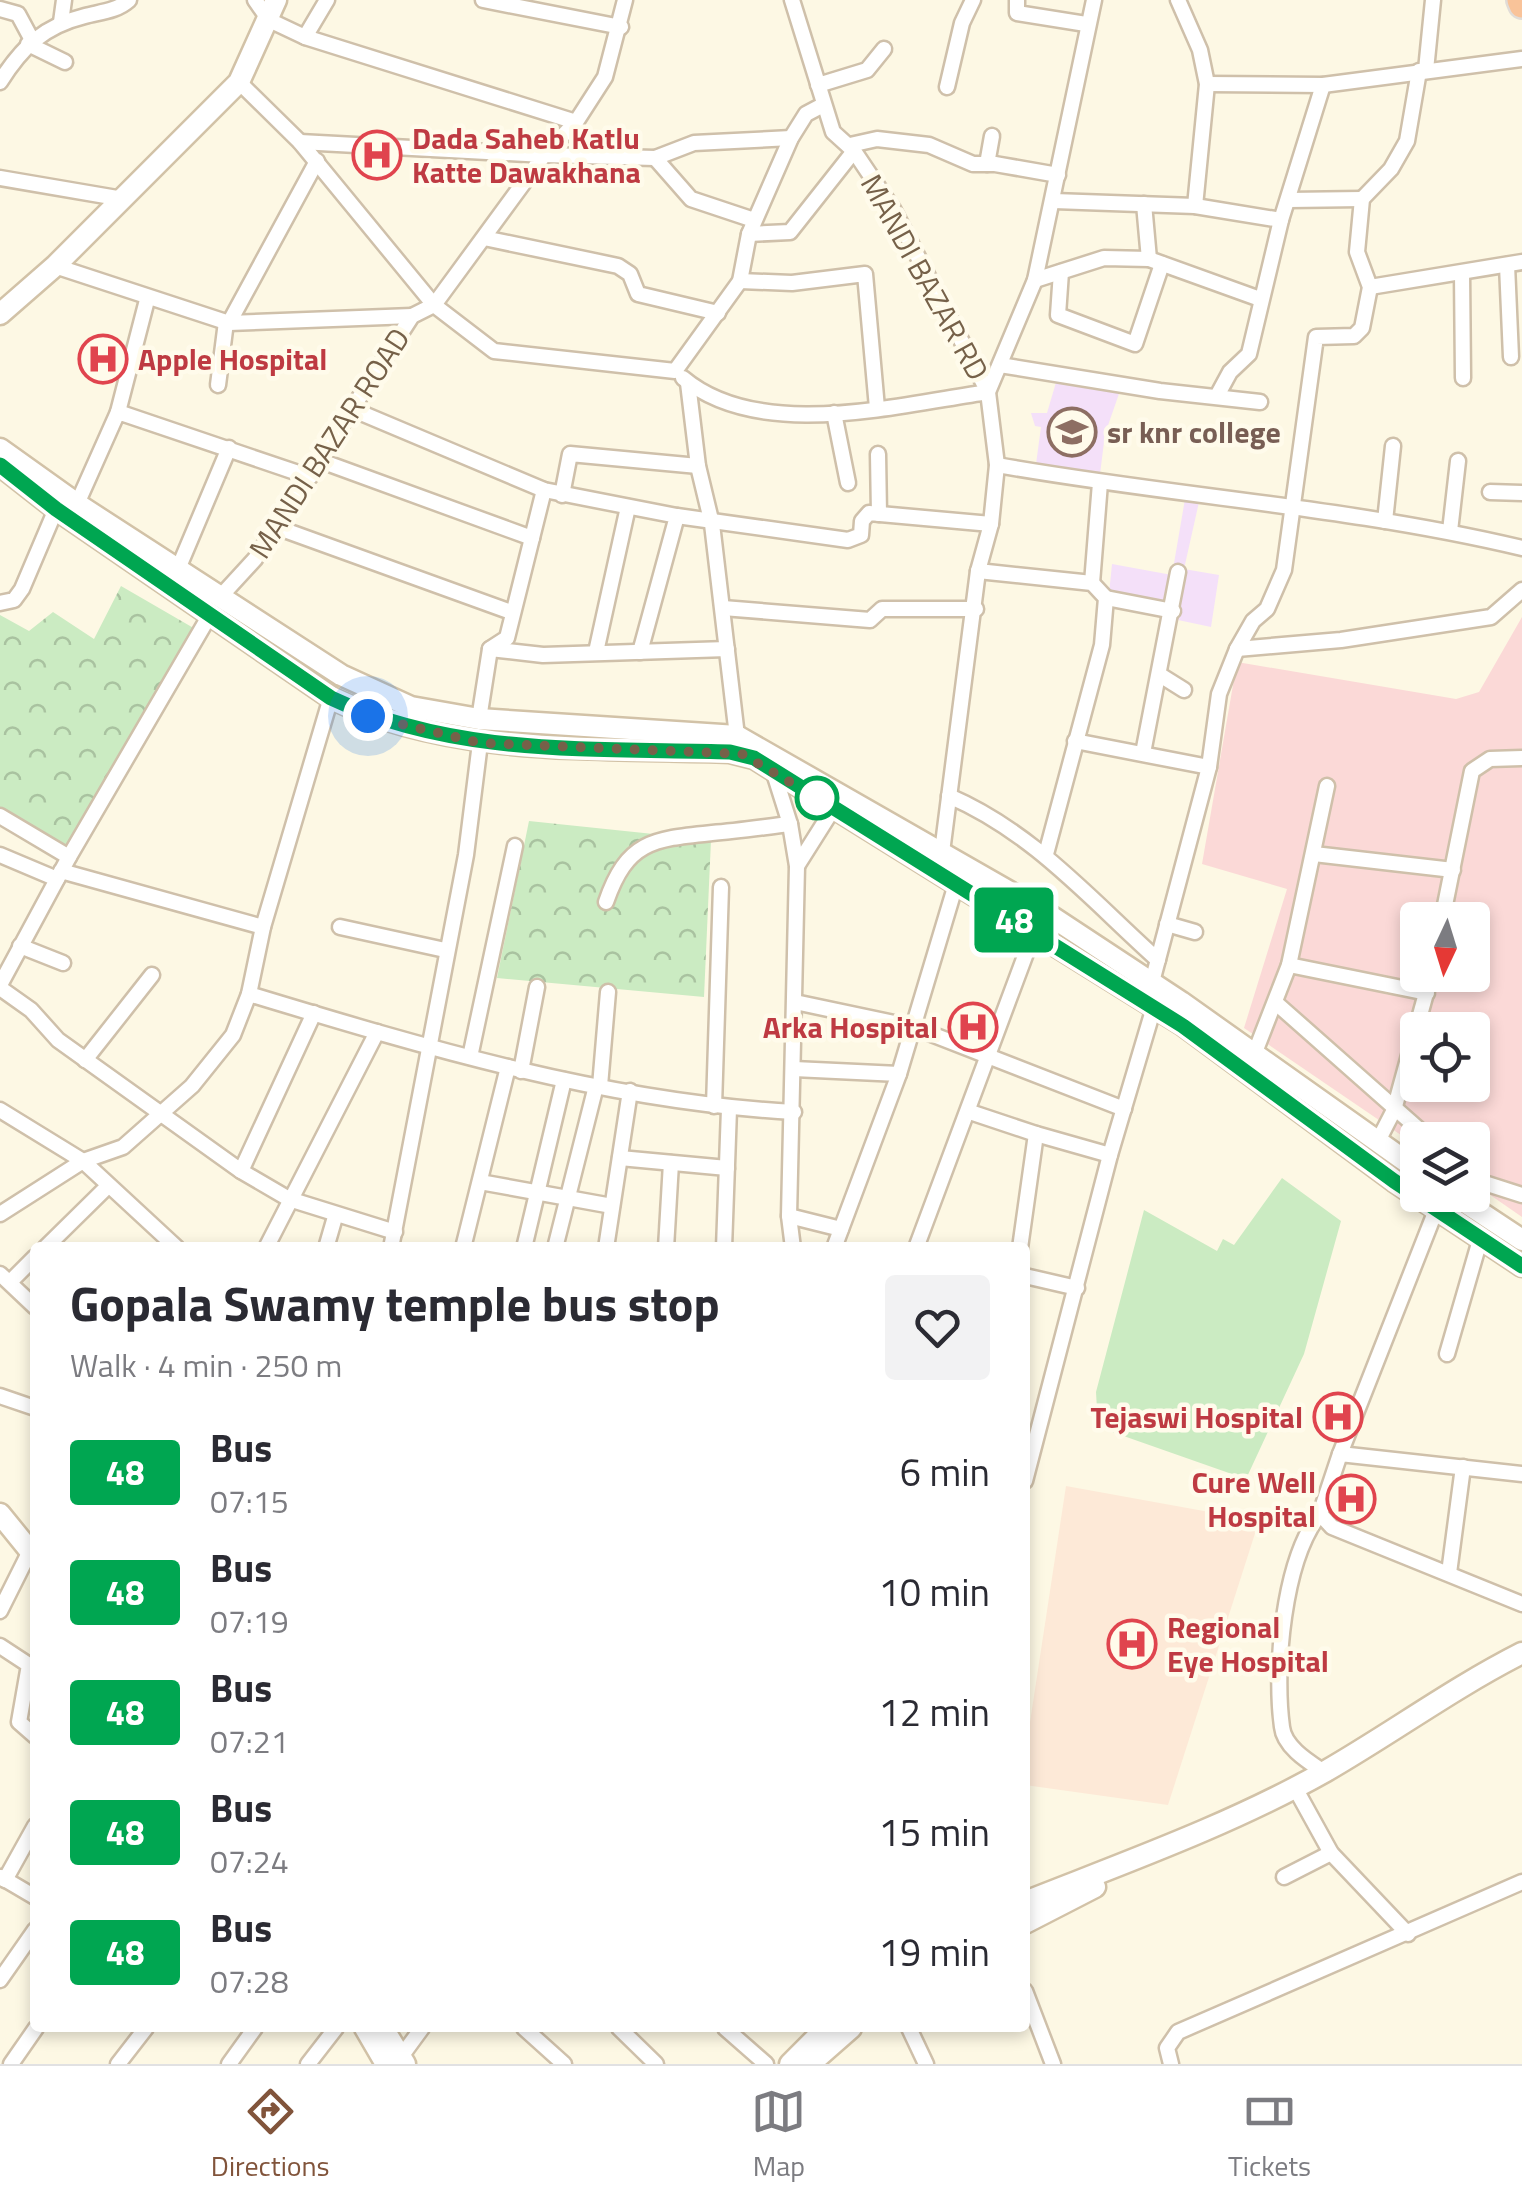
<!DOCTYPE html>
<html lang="en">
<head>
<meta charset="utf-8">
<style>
	body { margin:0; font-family:"Titillium Web",sans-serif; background:#f2f2f3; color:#2b2b33; height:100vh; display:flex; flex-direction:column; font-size:38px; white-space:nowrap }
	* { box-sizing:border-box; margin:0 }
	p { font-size:32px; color:#7c7c81 }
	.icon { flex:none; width:55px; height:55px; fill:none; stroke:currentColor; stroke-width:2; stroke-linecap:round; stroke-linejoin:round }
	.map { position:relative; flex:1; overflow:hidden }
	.sheet { position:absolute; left:30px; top:1242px; width:1000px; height:790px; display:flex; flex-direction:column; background:#fff; border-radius:10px; box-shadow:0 5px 15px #0003 }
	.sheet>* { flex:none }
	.badge { padding:0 20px; border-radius:8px; font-size:35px; line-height:65px }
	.needle { width:65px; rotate:184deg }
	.tools { position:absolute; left:1400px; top:902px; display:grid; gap:20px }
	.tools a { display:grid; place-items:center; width:90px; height:90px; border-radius:10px; background:#fff; box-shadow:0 5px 15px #0003; font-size:50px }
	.you { position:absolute; width:50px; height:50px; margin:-25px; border:8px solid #fff; border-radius:50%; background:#1a73e8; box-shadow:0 0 0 15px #1a73e833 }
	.map>.badge { position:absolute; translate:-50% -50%; box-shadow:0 0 0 5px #fff }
	.round { display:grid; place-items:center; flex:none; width:105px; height:105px; border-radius:10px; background:#f2f2f3 }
	.head { display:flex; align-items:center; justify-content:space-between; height:170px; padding:0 40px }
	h1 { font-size:48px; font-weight:700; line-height:75px }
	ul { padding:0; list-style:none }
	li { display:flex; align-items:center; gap:30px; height:120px; padding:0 40px }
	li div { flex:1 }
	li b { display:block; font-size:38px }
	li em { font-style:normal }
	li .badge { min-width:110px; font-weight:700; text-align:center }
	.tab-bar { display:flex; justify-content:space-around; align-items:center; height:140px; border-top:2px solid #e1e1e2; background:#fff; font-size:28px; color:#7c7c81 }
	.tab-bar a { display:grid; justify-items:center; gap:5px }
	.tab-bar .current { color:#81543b }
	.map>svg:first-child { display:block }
	.commercial { fill:#fde9d7 }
	.education { fill:#f4e0f9 }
	.medical { fill:#fbd9d7; fill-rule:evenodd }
	.forest { fill:url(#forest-crowns) }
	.pitch { fill:#cbebc2 }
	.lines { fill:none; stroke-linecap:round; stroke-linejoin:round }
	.street-casing { stroke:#cfc0aa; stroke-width:19 }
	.secondary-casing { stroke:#d2c2a7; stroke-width:25 }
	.highway-casing { stroke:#e1dcd7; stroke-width:30 }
	.street { stroke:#fff; stroke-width:14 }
	.secondary { stroke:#fff; stroke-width:20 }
	.highway { stroke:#f9c399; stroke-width:25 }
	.line-casing { stroke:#fff; stroke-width:22 }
	.line { stroke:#00a651; stroke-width:15 }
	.walk { stroke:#766149; stroke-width:10; stroke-dasharray:0 18 }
	.stop-dot { fill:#fff; stroke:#00a651; stroke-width:5 }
	.labels { text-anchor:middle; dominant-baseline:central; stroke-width:9; stroke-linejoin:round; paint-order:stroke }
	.health-label { font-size:30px; font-weight:bold; fill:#be3a42; stroke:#fffbeb; text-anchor:start }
	.street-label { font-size:30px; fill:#766149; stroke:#fffbeb }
	.education-label { font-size:30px; font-weight:bold; fill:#785e54; stroke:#fffbeb; text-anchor:start }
</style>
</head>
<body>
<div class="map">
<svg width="1522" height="2064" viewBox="0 0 1522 2064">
	<defs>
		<pattern id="forest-crowns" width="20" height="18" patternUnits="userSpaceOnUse" patternTransform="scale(2.5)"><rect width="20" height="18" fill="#cbebc2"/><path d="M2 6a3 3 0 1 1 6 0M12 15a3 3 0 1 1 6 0" fill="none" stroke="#a9c2a0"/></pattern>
	</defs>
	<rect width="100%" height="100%" fill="#fdf8e4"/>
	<path class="commercial" d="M1066,1486l193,35 -91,284 -143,-20v-30z"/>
	<g class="education">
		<path d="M1057,379l64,9 -16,46 -5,40 -64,-10 5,-37 -6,-1 -4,-13h16z"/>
		<path d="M1185,499l14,3 -15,67 35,6 -8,52 -33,-7 -2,-13 -67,-13 3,-30 60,11z"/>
	</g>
	<path class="medical" d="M1522,617v600l-49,-34 -1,-43h-54l-1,6 -173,-118 43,-139 -85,-25 35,-202 219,37 23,-7zM1418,920h54v55h-54zM1418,1030h54v55h-54z"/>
	<g class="forest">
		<path d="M121,586l76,44 -133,222 -64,-42v-195l29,16 24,-19 41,27z"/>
		<path d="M529,821l182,19 -7,157 -207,-19z"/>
	</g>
	<path class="pitch" d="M1282,1178l59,43 -37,133 -58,125 -148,-52 -2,-35 48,-182 73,41 6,-12 11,6z"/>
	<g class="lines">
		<g class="street-casing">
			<g id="street">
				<path d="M255,0l14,20 36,17 22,-37"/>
				<path d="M483,0l138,27"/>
				<path d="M792,0l41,132 21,19 39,58 95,183"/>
				<path d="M1017,0v13l69,11"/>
				<path d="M1178,0l22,50 7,34 -12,122"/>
				<path d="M0,9l18,5 14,26"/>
				<path d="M61,22l3,-22"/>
				<path d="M305,37l271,85 29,-45 20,-77"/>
				<path d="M28,44l37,18"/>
				<path d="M1426,70l7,-70"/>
				<path d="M0,82c22,-35 44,-56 85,-66 15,-4 32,-5 44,-16"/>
				<path d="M239,82l61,60 134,163 60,46 181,20 65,-90 9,-47 42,-96 15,-24 17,-9"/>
				<path d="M1207,84l116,1 199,-26"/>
				<path d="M818,85l49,-15 17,-21"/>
				<path d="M947,87l15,-64 11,-23"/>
				<path d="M850,145l27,-6 52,6 44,19h22l63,11"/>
				<path d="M544,155l111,3 39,-15 97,-5"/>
				<path d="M544,155l32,-33"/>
				<path d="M655,158l36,41 63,21"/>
				<path d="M987,164l5,-28"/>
				<path d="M0,178l123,21"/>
				<path d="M1289,200l73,-1"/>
				<path d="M1054,201l141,5 86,14 42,-135"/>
				<path d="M1144,204l5,55"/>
				<path d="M749,234l41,-2 64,-81"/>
				<path d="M484,238l134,28 12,8 8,20 80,19"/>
				<path d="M1507,265l4,92"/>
				<path d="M55,266l174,57 88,-162"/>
				<path d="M1061,272l-3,43 77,29 27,-80"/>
				<path d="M1462,273l1,105"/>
				<path d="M1035,280l69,-22 45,1 111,40"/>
				<path d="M740,281l52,2 73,-9 12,134"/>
				<path d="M1370,287l152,-25"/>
				<path d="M229,323l183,-7"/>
				<path d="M1000,365l160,26 100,11"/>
				<path d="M683,378c76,64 215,27 305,14"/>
				<path d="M688,383l10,83 14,58 25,212"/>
				<path d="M218,385l8,-63"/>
				<path d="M1217,396l13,-24 19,-18 32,-134"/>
				<path d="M354,410l190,80 133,26 -37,136"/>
				<path d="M118,412l29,-112"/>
				<path d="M834,413l14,70"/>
				<path d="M878,454l1,60"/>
				<path d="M321,461l211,77"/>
				<path d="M997,465c174,31 353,42 525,83"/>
				<path d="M1490,492l32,1"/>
				<path d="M562,495l8,-41 128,12"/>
				<path d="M77,504l41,-92 192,65"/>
				<path d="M677,516l171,24 13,-5 1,-14 7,-8 122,11"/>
				<path d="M1385,521l8,-75"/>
				<path d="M276,527l235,85"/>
				<path d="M1450,531l8,-70"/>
				<path d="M178,569l51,-121"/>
				<path d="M978,571l114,12 14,15 -4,47 -56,209"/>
				<path d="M1092,583l8,-100"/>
				<path d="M221,596l34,-37 157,-243 22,-11 110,-150 -244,-13"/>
				<path d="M1106,598l67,13"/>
				<path d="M0,603l14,-3 8,-11 34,-80"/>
				<path d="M723,608l147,12 12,-11h94"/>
				<path d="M490,649l53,6 184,-6"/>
				<path d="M1237,649l104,-9 150,-23 31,-27"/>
				<path d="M596,652l32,-145"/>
				<path d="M1160,675l24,15"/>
				<path d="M479,719l11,-70 17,-11 37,-148"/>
				<path d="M1075,741l134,26"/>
				<path d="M1143,753l35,-181"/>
				<path d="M772,767l18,57 7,42 -8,350 4,32"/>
				<path d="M949,796c84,36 142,104 209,164"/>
				<path d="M0,816l69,41"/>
				<path d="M942,852l36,-281 13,-47 6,-59 -9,-73 47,-112 59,-280"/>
				<path d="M1314,854l139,16"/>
				<path d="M0,855l57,24"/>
				<path d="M797,866l36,-57"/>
				<path d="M61,871l202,56"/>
				<path d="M606,902c21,-61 47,-63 106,-69 26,-2 52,-6 78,-9"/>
				<path d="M1442,920l30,-149 18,-12 32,-1"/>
				<path d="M1167,924l28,8"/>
				<path d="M340,927l105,23"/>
				<path d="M20,946l43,17"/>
				<path d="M1289,965l138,28"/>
				<path d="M0,985l69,-128 142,-244"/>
				<path d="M0,988l31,22 27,30 183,131 48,28 106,33"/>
				<path d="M249,994c178,54 359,108 545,118"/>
				<path d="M795,1002l118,25 211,82"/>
				<path d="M1276,1003l155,137"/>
				<path d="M470,1057l45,-211"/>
				<path d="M85,1060l67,-85"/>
				<path d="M1252,1060l37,-95 38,-179"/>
				<path d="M794,1069l105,5"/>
				<path d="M521,1071l16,-84"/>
				<path d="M600,1086l8,-94"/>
				<path d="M714,1106l7,-219"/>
				<path d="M0,1110l83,51 94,87"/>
				<path d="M970,1112l66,22 -16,114"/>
				<path d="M1036,1134l74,21"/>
				<path d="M1377,1143l17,-33 37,-135"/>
				<path d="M620,1158l107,10"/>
				<path d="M241,1171l73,-158"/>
				<path d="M1472,1179l50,16"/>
				<path d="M480,1182l132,24"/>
				<path d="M0,1214l83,-53 40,-14 69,-61 41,-51 16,-41 14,-67 69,-233"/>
				<path d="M789,1216l52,13"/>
				<path d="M45,1248l63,-62"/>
				<path d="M266,1248l111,-216"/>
				<path d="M326,1248l9,-31"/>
				<path d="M391,1248l75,-393 14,-112"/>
				<path d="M463,1248l45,-181"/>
				<path d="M524,1248l40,-168"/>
				<path d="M555,1248l41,-162"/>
				<path d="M606,1248l24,-157"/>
				<path d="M666,1248l5,-85"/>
				<path d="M724,1248l5,-139"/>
				<path d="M834,1248l65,-174 57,-190"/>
				<path d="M916,1248l118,-316"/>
				<path d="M0,1274l35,33"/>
				<path d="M1025,1276l52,12"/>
				<path d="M10,1282l25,-25"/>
				<path d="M1447,1354l33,-114"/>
				<path d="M0,1396l35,12"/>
				<path d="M1340,1454l96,-244"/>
				<path d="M1522,1474l-182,-20 -20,60 12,13 190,77"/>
				<path d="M1025,1481l85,-326 44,-148 -2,-25 57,-215 10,-73 18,-45 16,-28 14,-12 17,-39 32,-233 38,-1 8,-8 8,-41 -13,-35 5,-53 29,-30 16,-28 12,-70"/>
				<path d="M1320,1514c-37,46 -46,156 -38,213 2,20 27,35 42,45"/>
				<path d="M1449,1573l14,-106"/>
				<path d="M0,1611l30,-60"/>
				<path d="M0,1646l29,19 -10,57 16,14"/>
				<path d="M1294,1786l37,67 77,81"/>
				<path d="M1,1877l34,20"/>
				<path d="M1284,1877l47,-24"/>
				<path d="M5,1880l30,-54"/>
				<path d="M0,1980l35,-50"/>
				<path d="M1025,1991l28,73"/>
				<path d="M524,2028l40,36"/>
				<path d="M619,2028l37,36"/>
				<path d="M725,2028l41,36"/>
				<path d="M909,2028l17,36"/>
				<path d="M400,2058l22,-30"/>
				<path d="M11,2064l25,-36"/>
				<path d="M118,2064l28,-36"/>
				<path d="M229,2064l26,-36"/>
				<path d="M308,2064l28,-36"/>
				<path d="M1171,2064l-4,-16 11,-16 344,-150"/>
			</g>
		</g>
		<g class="secondary-casing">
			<g id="secondary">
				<path d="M0,314l55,-48 184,-184 37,-82"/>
				<path d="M0,449l77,55 264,171 70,32 68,12 258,17 306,175 138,91 237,168"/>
				<path d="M0,465l56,44 275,189c124,59 264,49 399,54l24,6 429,267 211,156 128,85"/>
				<path d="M1454,1195l68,45"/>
				<path d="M0,1514l35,43"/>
				<path d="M1025,1902c101,-40 205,-77 301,-131 66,-38 127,-83 196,-118"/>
				<path d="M1025,1923l70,-36"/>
				<path d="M365,2028l21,36"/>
				<path d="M383,2028l22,36"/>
				<path d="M790,2064l36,-36"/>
				<path d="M810,2064l41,-36"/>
			</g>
		</g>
		<g class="highway-casing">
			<path id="highway" d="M1520,0l2,5"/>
		</g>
		<use href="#street" class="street"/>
		<use href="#secondary" class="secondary"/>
		<use href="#highway" class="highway"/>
	</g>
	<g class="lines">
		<g class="line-casing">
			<path id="line" d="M0,465l56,44 275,189c124,59 264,50 399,54l24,6 429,268 211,155 128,85"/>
		</g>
		<use href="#line" class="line"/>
		<path class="walk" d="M368,716l112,27 262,11 75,44"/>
	</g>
	<defs>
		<g id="hospital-ring" transform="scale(2.5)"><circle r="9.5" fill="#fffbeb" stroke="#e0444e" stroke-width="1.5"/><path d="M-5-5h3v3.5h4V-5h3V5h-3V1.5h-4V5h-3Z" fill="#e0444e"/></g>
		<g id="university-ring" transform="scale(2.5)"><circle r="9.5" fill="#fffbeb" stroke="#8d6e63" stroke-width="1.5"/><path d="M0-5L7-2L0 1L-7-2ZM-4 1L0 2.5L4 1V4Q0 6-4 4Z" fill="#8d6e63"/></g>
	</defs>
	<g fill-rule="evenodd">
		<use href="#hospital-ring" x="377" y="155"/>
		<use href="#hospital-ring" x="103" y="359"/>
		<use href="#university-ring" x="1072" y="432"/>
		<use href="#hospital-ring" x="973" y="1027"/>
		<use href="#hospital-ring" x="1338" y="1417"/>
		<use href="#hospital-ring" x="1351" y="1499"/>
		<use href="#hospital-ring" x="1132" y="1644"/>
	</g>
	<circle class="stop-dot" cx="817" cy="798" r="20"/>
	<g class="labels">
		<g class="health-label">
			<text x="412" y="138">Dada Saheb Katlu<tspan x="412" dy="34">Katte Dawakhana</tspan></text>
			<text x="138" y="359">Apple Hospital</text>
			<text x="938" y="1027" text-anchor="end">Arka Hospital</text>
			<text x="1303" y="1417" text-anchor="end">Tejaswi Hospital</text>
			<text x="1316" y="1482" text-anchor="end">Cure Well<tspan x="1316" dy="34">Hospital</tspan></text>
			<text x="1167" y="1627">Regional<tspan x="1167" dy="34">Eye Hospital</tspan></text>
		</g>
		<g class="street-label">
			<text transform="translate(925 277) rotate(61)">MANDI BAZAR RD</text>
			<text transform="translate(329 443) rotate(-57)">MANDI BAZAR ROAD</text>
		</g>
		<g class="education-label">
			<text x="1107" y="432">sr knr college</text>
		</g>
	</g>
</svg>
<div class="tools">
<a><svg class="needle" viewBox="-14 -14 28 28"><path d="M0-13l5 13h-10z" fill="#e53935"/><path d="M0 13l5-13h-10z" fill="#7c7c81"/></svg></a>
<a><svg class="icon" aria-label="locate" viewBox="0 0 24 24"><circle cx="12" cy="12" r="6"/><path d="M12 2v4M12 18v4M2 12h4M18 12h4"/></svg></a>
<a><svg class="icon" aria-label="layers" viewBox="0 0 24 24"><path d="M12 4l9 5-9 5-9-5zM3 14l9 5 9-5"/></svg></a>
</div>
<div class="you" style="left:368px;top:716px"></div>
<b class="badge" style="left:1014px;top:920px;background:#00a651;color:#fff">48</b>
<section class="sheet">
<div class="head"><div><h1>Gopala Swamy temple bus stop</h1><p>Walk · 4 min · 250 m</p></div><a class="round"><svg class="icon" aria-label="heart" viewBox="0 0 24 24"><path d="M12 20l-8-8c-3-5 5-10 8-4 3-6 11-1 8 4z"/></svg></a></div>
<ul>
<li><span class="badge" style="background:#00a651;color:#fff">48</span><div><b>Bus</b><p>07:15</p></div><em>6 min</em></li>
<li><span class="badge" style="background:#00a651;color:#fff">48</span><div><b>Bus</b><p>07:19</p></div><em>10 min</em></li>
<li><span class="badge" style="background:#00a651;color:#fff">48</span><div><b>Bus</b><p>07:21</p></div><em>12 min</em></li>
<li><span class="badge" style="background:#00a651;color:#fff">48</span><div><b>Bus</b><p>07:24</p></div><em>15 min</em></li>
<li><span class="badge" style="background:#00a651;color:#fff">48</span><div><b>Bus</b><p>07:28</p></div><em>19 min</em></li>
</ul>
</section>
</div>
<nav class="tab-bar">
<a class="current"><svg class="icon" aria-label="directions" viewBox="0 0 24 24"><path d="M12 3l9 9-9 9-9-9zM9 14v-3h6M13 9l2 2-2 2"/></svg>Directions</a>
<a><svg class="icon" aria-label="map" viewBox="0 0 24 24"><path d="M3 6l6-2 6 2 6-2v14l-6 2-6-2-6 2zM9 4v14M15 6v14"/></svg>Map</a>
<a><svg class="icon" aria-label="tickets" viewBox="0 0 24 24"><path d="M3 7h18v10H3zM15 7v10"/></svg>Tickets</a>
</nav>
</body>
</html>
